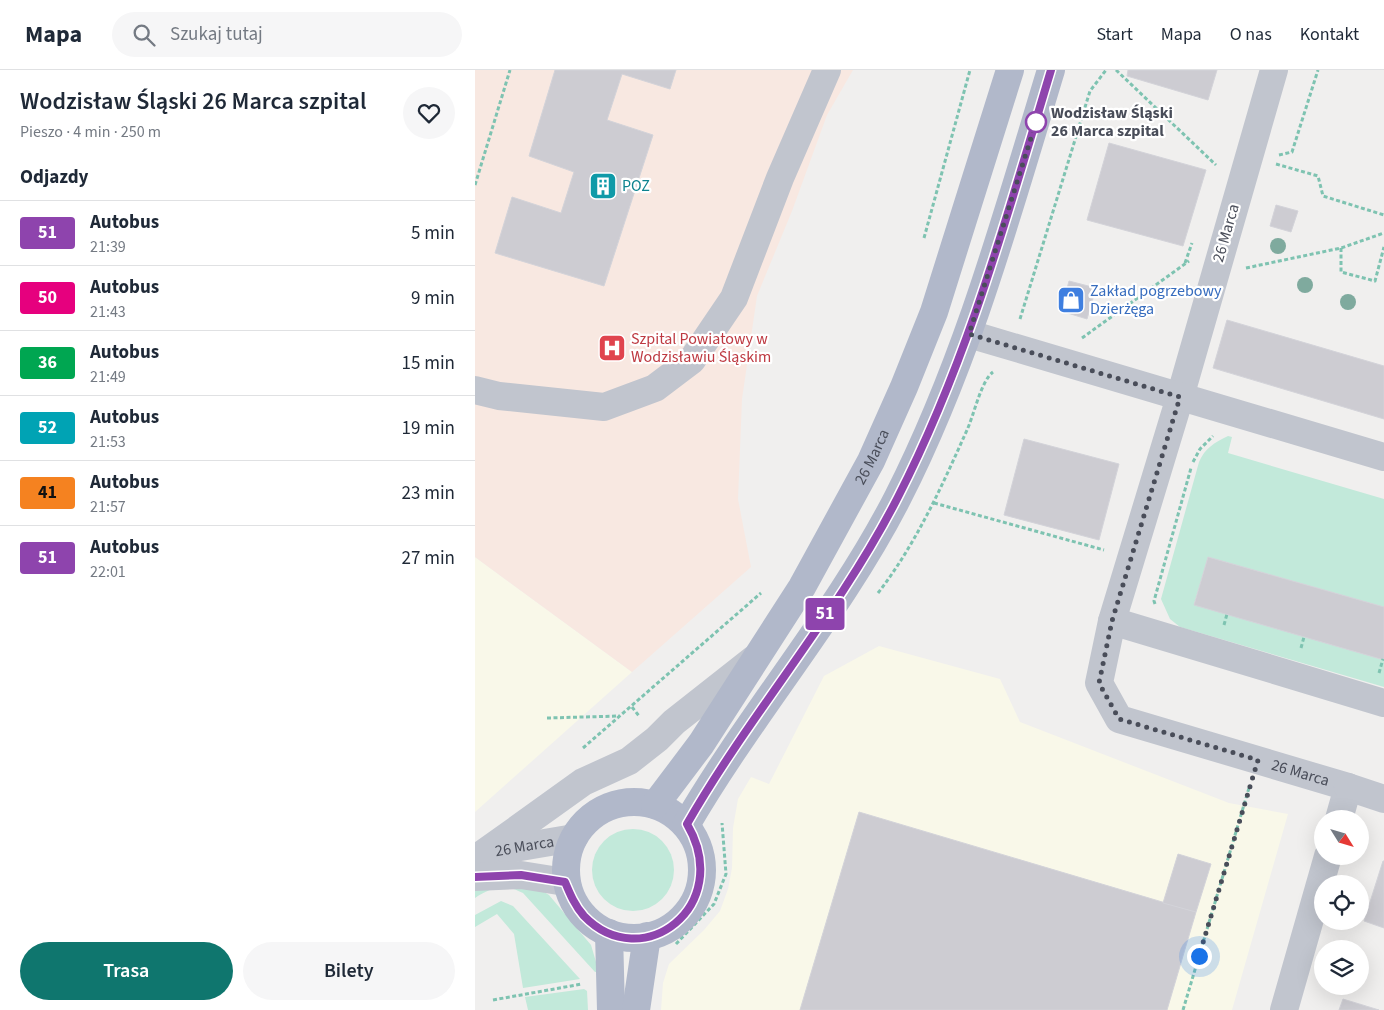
<!DOCTYPE html>
<html lang="pl">
<head>
<meta charset="utf-8">
<style>
	body { margin:0; font-family:"Source Sans 3",sans-serif; background:#f6f6f7; color:#1f2937; height:100vh; display:flex; flex-direction:column; font-size:19px; white-space:nowrap }
	* { box-sizing:border-box; margin:0 }
	p { font-size:16px; color:#747a83 }
	.icon { flex:none; width:28px; height:28px; fill:none; stroke:currentColor; stroke-width:2; stroke-linecap:round; stroke-linejoin:round }
	.map { position:relative; flex:1; overflow:hidden }
	.side { display:flex; flex-direction:column; background:#fff; width:475px }
	.side>* { flex:none }
	.badge { padding:0 10px; border-radius:4px; font-size:18px; line-height:32px }
	.needle { width:32px; rotate:127deg }
	.controls { position:absolute; left:839px; top:740px; display:grid; gap:10px }
	.controls a { display:grid; place-items:center; width:55px; height:55px; border-radius:50%; background:#fff; box-shadow:0 5px 20px #0002; font-size:25px }
	.you { position:absolute; width:25px; height:25px; margin:-12px; border:4px solid #fff; border-radius:50%; background:#1a73e8; box-shadow:0 0 0 8px #1a73e833 }
	.map>.badge { position:absolute; translate:-50% -50%; box-shadow:0 0 0 2px #fff }
	h2 { padding:0 20px; font-size:19px; line-height:45px }
	.round { display:grid; place-items:center; flex:none; width:52px; height:52px; border-radius:26px; background:#f6f6f7 }
	.overview { display:flex; align-items:center; justify-content:space-between; height:85px; padding:0 20px }
	h1 { font-size:24px; font-weight:600; line-height:38px }
	.primary-button { display:flex; gap:10px; margin-top:auto; padding:10px 20px }
	.primary-button a { flex:1; height:58px; border-radius:30px; background:#0f766e; color:#fff; font-size:20px; font-weight:600; line-height:58px; text-align:center }
	.primary-button a+a { background:#f6f6f7; color:#1f2937 }
	ul { padding:0; list-style:none }
	li { display:flex; align-items:center; gap:15px; height:65px; padding:0 20px; border-top:1px solid #e0e1e3 }
	li div { flex:1 }
	li b { display:block; font-size:19px }
	li em { font-style:normal }
	li .badge { min-width:55px; font-weight:700; text-align:center }
	header { display:flex; align-items:center; gap:30px; box-sizing:border-box; height:70px; padding:0 25px; background:#fff; border-bottom:1px solid #e0e1e3 }
	header strong { font-size:24px }
	nav { display:flex; gap:28px; margin-inline-start:auto; font-size:18px }
	.search { width:350px; height:45px; background:#f6f6f7; display:flex; align-items:center; gap:12px; box-sizing:border-box; padding:0 18px; border-radius:28px; color:#747a83; font-size:19px }
	main { display:flex; flex:1; min-height:0 }
	.map>svg:first-child { display:block }
	.commercial { fill:#f9f8e9 }
	.medical { fill:#f8e8e1 }
	.green { fill:#c2e9da }
	.building { fill:#cdccd2; stroke:#d3d3d9 }
	.lines { fill:none; stroke-linecap:round; stroke-linejoin:round }
	.path { stroke:#7ec3b1; stroke-width:3; stroke-dasharray:4 2.5; stroke-linecap:butt }
	.minor { stroke:#c1c5ce; stroke-width:28 }
	.major { stroke:#b1b8ca; stroke-width:28 }
	.tree { fill:#7faa9e }
	.line-casing { stroke:#fff; stroke-width:11 }
	.line { stroke:#8e44ad; stroke-width:8 }
	.walk { stroke:#494d59; stroke-width:5; stroke-dasharray:0 9 }
	.stop-dot { fill:#fff; stroke:#8e44ad; stroke-width:2.5 }
	.labels { text-anchor:middle; dominant-baseline:central; stroke-width:4.5; stroke-linejoin:round; paint-order:stroke }
	.stop-label { font-size:16px; font-weight:bold; fill:#494d59; stroke:#fff; text-anchor:start }
	.culture-label { font-size:16px; fill:#0d838f; stroke:#fff; text-anchor:start }
	.street-label { font-size:16px; fill:#494d59; stroke:#fff }
	.shop-label { font-size:16px; fill:#366cbe; stroke:#fff; text-anchor:start }
	.health-label { font-size:16px; fill:#be3a42; stroke:#fff; text-anchor:start }
</style>
</head>
<body>
<header>
<strong>Mapa</strong>
<div class="search"><svg class="icon" aria-label="search" viewBox="0 0 24 24"><circle cx="10" cy="10" r="6"/><path d="M15 15l6 6"/></svg>Szukaj tutaj</div>
<nav><a>Start</a><a>Mapa</a><a>O nas</a><a>Kontakt</a></nav>
</header>
<main>
<section class="side">
<div class="overview"><div><h1>Wodzisław Śląski 26 Marca szpital</h1><p>Pieszo · 4 min · 250 m</p></div><a class="round"><svg class="icon" aria-label="heart" viewBox="0 0 24 24"><path d="M12 20l-8-8c-3-5 5-10 8-4 3-6 11-1 8 4z"/></svg></a></div>
<h2>Odjazdy</h2>
<ul>
<li><span class="badge" style="background:#8e44ad;color:#fff">51</span><div><b>Autobus</b><p>21:39</p></div><em>5 min</em></li>
<li><span class="badge" style="background:#e6007e;color:#fff">50</span><div><b>Autobus</b><p>21:43</p></div><em>9 min</em></li>
<li><span class="badge" style="background:#00a651;color:#fff">36</span><div><b>Autobus</b><p>21:49</p></div><em>15 min</em></li>
<li><span class="badge" style="background:#00a3b4;color:#fff">52</span><div><b>Autobus</b><p>21:53</p></div><em>19 min</em></li>
<li><span class="badge" style="background:#f58220;color:#111">41</span><div><b>Autobus</b><p>21:57</p></div><em>23 min</em></li>
<li><span class="badge" style="background:#8e44ad;color:#fff">51</span><div><b>Autobus</b><p>22:01</p></div><em>27 min</em></li>
</ul>
<div class="primary-button"><a>Trasa</a><a>Bilety</a></div>
</section>
<div class="map">
<svg width="909" height="940" viewBox="0 0 909 940">
	<rect width="100%" height="100%" fill="#f0efee"/>
	<g class="commercial">
		<path d="M0,487l157,115 -157,140z"/>
		<path d="M404,576l121,33 20,43 209,81 59,11 -56,196h-571l2,-27 6,-19 35,-34 16,-19 8,-22 4,-21 1,-40 5,-29 13,-22 18,7 55,-108z"/>
	</g>
	<path class="medical" d="M0,0h378l-26,45 -35,96 -35,85 -15,103 -4,100 13,68 -119,105 -157,-115z"/>
	<g class="green">
		<path d="M753,366l4,1 -4,16 156,46v108l-176,-50 -14,47 190,56v27l-204,-60 -10,-8 -9,-20 38,-137c6,-14 15,-19 29,-26z"/>
		<circle cx="158" cy="800" r="41"/>
		<path d="M24,814l42,6 8,5 42,50 8,27h-4l-72,-79c-19,-10 -31,-6 -48,5v-9z"/>
		<path d="M26,831l12,5 67,73 -57,9 -9,-54 -17,-20 -22,13v-12z"/>
		<path d="M109,919l3,2 1,19h-60l-3,-13z"/>
	</g>
	<g class="building">
		<path d="M80,0h121l-6,19 -48,-15 -15,46 46,15 -49,151 -109,-33 17,-56 49,16 13,-41 -45,-16z"/>
		<path d="M653,0h89l-9,30 -81,-24z"/>
		<path d="M634,73l97,27 -23,76 -96,-26z"/>
		<path d="M801,135l22,6 -7,21 -21,-6z"/>
		<path d="M594,211l27,7 -9,31 -26,-8z"/>
		<path d="M752,250l157,46v53l-171,-51z"/>
		<path d="M549,369l95,25 -20,76 -95,-25z"/>
		<path d="M733,487l176,50v53l-190,-55z"/>
		<path d="M384,742l337,100 -29,98h-367z"/>
		<path d="M703,784l33,10 -15,48 -33,-9z"/>
		<path d="M908,791h1v67l-20,-7z"/>
		<path d="M868,929l36,11h-40z"/>
	</g>
	<g class="lines">
		<g class="path">
			<path d="M641,0l100,95"/>
			<path d="M804,85l13,-3 26,-82"/>
			<path d="M801,94l42,12 5,20 61,19"/>
			<path d="M0,115l35,-115"/>
			<path d="M449,168l46,-168"/>
			<path d="M866,178v24l34,9 9,-34"/>
			<path d="M710,193l7,-20"/>
			<path d="M771,198l95,-20 43,-15"/>
			<path d="M545,249l70,-228 16,-21"/>
			<path d="M607,268l107,-77"/>
			<path d="M718,392l7,-13 13,-13"/>
			<path d="M459,433l170,47"/>
			<path d="M403,523c38,-49 64,-107 89,-163 7,-15 14,-49 26,-58"/>
			<path d="M680,534l-1,-3 37,-133"/>
			<path d="M749,555l3,-11"/>
			<path d="M826,578l3,-11"/>
			<path d="M904,603l4,-14"/>
			<path d="M157,637l7,9"/>
			<path d="M72,648l72,-2"/>
			<path d="M108,678l178,-155"/>
			<path d="M201,874l38,-40 12,-30 -4,-51"/>
			<path d="M18,930l89,-16"/>
			<path d="M708,940l66,-222"/>
		</g>
		<g class="minor">
			<path id="s1" d="M799,0l-94,327 -68,224 -13,62 20,36 229,68 -9,32"/>
			<path d="M494,264l415,123"/>
			<path d="M0,320l24,6 105,11 51,-19 37,-28 42,-62 46,-120 47,-108"/>
			<path d="M637,551l272,82"/>
			<path d="M873,717l36,12"/>
			<path id="s2" d="M16,782l83,-14"/>
			<path d="M9,783l99,-71 46,-21 28,-22 17,-17 80,-63"/>
			<path d="M0,807l46,-2 44,7"/>
			<path d="M809,940l44,-154"/>
		</g>
		<g class="major">
			<circle cx="159" cy="800" r="68"/>
			<path id="s3" d="M180,735l46,-61 101,-157 69,-126 33,-74 30,-75 76,-242"/>
			<path d="M211,755c65,-112 154,-214 212,-328 69,-136 109,-282 153,-427"/>
			<path d="M134,863l2,77"/>
			<path d="M161,940l11,-74"/>
		</g>
	</g>
	<g class="tree">
		<circle cx="803" cy="176" r="8"/>
		<circle cx="830" cy="215" r="8"/>
		<circle cx="873" cy="232" r="8"/>
	</g>
	<g class="lines">
		<g class="line-casing">
			<path id="line" d="M0,807l46,-2 44,7c5,12 10,24 19,34 58,60 151,-10 103,-92 64,-112 152,-211 211,-327 70,-137 109,-281 153,-427"/>
		</g>
		<use href="#line" class="line"/>
		<path class="walk" d="M561,52l-67,212 211,63 -68,224 -13,62 20,36 139,41 -59,196"/>
	</g>
	<defs>
		<g id="building-square" transform="scale(1.4375)"><rect x="-9" y="-9" width="18" height="18" rx="4" fill="#0f9aa8" stroke="#fff"/><path d="M-4-6H4V6H1V3H-1V6H-4ZM-2.5-4.3h1.7v1.8h-1.7ZM.8-4.3h1.7v1.8H.8ZM-2.5-1h1.7V.8h-1.7ZM.8-1h1.7V.8H.8Z" fill="#fff"/></g>
		<g id="shop-square" transform="scale(1.4375)"><rect x="-9" y="-9" width="18" height="18" rx="4" fill="#3f7fe0" stroke="#fff"/><path d="M-5-2.5h2.3a2.7 3.5 0 0 1 5.4 0H5L5.5 6h-11ZM-1.5-2.5h3a1.5 2.3 0 0 0-3 0Z" fill="#fff"/></g>
		<g id="hospital-square" transform="scale(1.4375)"><rect x="-9" y="-9" width="18" height="18" rx="4" fill="#e0444e" stroke="#fff"/><path d="M-5-5h3v3.5h4V-5h3V5h-3V1.5h-4V5h-3Z" fill="#fff"/></g>
	</defs>
	<g fill-rule="evenodd">
		<use href="#building-square" x="128" y="116"/>
		<use href="#shop-square" x="596" y="230"/>
		<use href="#hospital-square" x="137" y="278"/>
	</g>
	<circle class="stop-dot" cx="561" cy="52" r="10"/>
	<g class="labels">
		<g class="stop-label">
			<text x="576" y="43">Wodzisław Śląski<tspan x="576" dy="18">26 Marca szpital</tspan></text>
		</g>
		<g class="culture-label">
			<text x="147" y="116">POZ</text>
		</g>
		<g class="street-label">
			<text transform="translate(751 163) rotate(-74)">26 Marca</text>
			<text stroke="none"><textPath href="#s3" startOffset="411">26 Marca</textPath></text>
			<text stroke="none"><textPath href="#s1" startOffset="868">26 Marca</textPath></text>
			<text stroke="none"><textPath href="#s2" startOffset="34">26 Marca</textPath></text>
		</g>
		<g class="shop-label">
			<text x="615" y="221">Zakład pogrzebowy<tspan x="615" dy="18">Dzierżęga</tspan></text>
		</g>
		<g class="health-label">
			<text x="156" y="269">Szpital Powiatowy w<tspan x="156" dy="18">Wodzisławiu Śląskim</tspan></text>
		</g>
	</g>
</svg>
<div class="controls">
<a><svg class="needle" viewBox="-14 -14 28 28"><path d="M0-13l5 13h-10z" fill="#e53935"/><path d="M0 13l5-13h-10z" fill="#747a83"/></svg></a>
<a><svg class="icon" aria-label="locate" viewBox="0 0 24 24"><circle cx="12" cy="12" r="6"/><path d="M12 2v4M12 18v4M2 12h4M18 12h4"/></svg></a>
<a><svg class="icon" aria-label="layers" viewBox="0 0 24 24"><path d="M12 4l9 5-9 5-9-5zM3 14l9 5 9-5"/></svg></a>
</div>
<div class="you" style="left:724px;top:886px"></div>
<b class="badge" style="left:350px;top:544px;background:#8e44ad;color:#fff">51</b>
</div>
</main>
</body>
</html>
